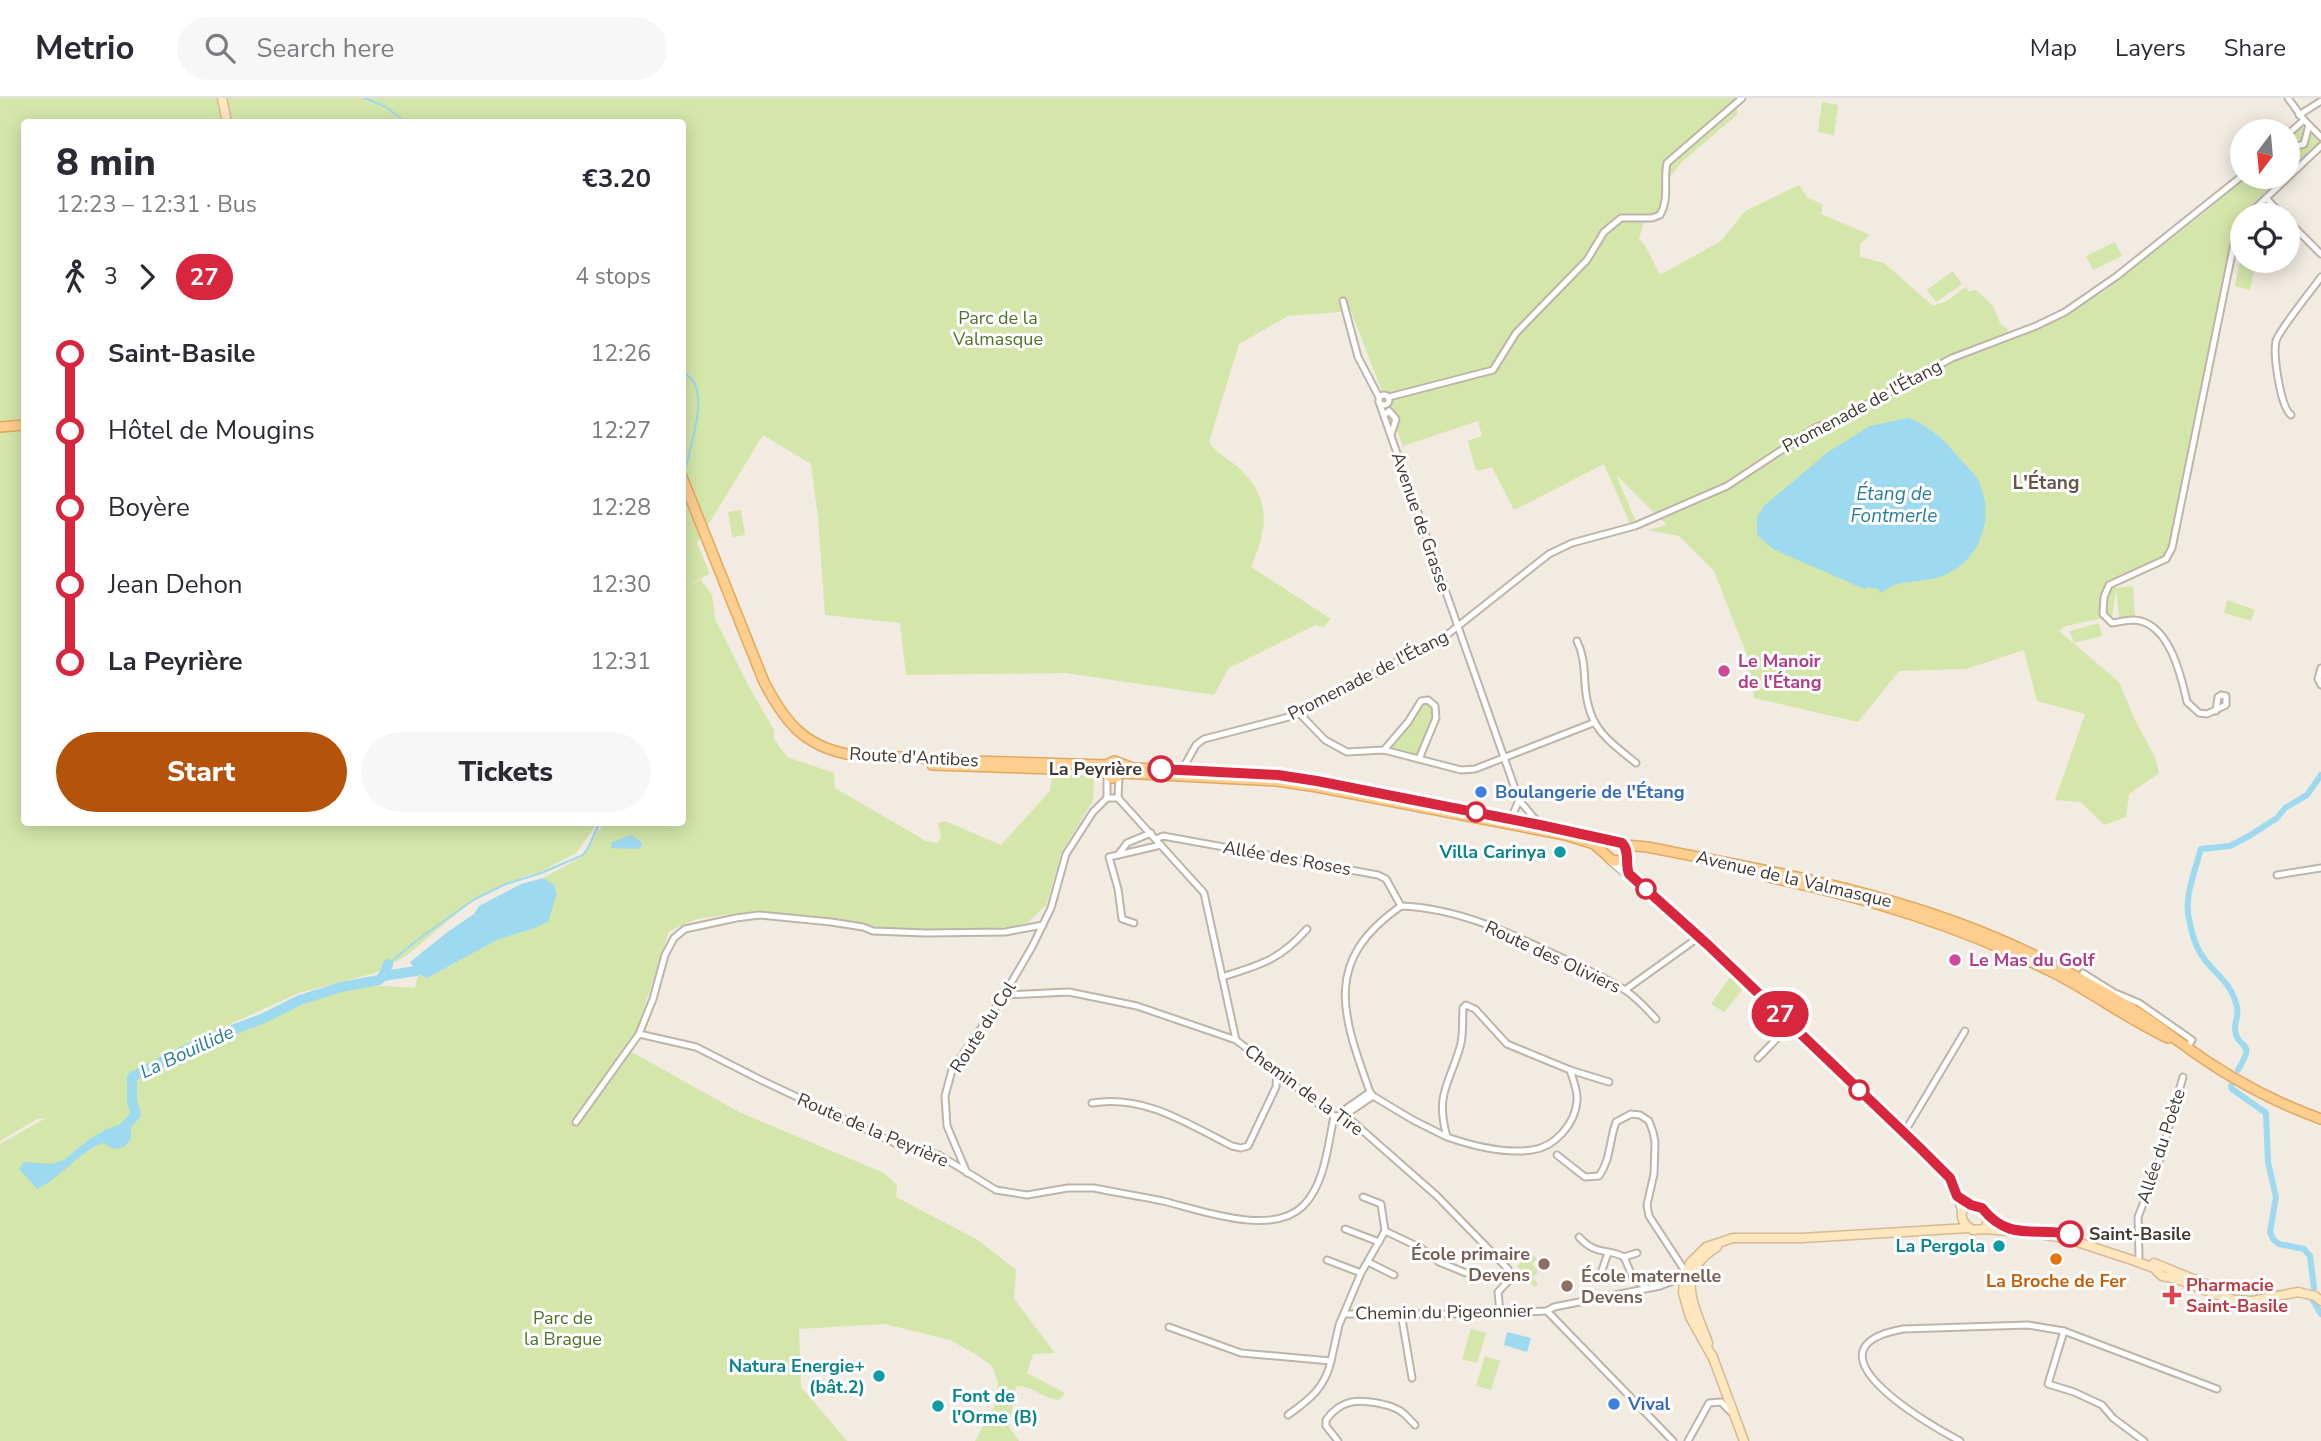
<!DOCTYPE html>
<html lang="en">
<head>
<meta charset="utf-8">
<style>
	body { margin:0; font-family:"Nunito Sans",sans-serif; background:#f7f7f7; color:#2b2b33; height:100vh; display:flex; flex-direction:column; font-size:26px; white-space:nowrap }
	* { box-sizing:border-box; margin:0 }
	p { font-size:23px; color:#7c7c81 }
	.icon { flex:none; width:38px; height:38px; fill:none; stroke:currentColor; stroke-width:2; stroke-linecap:round; stroke-linejoin:round }
	.map { position:relative; flex:1; overflow:hidden }
	.drawer { position:absolute; left:21px; top:21px; width:665px; height:707px; display:flex; flex-direction:column; background:#fff; border-radius:7px; box-shadow:0 4px 18px #0003 }
	.drawer>* { flex:none }
	.badge { padding:0 14px; border-radius:23px; font-size:24px; line-height:46px }
	.needle { width:46px; rotate:196deg }
	.fabs { position:absolute; left:2230px; top:21px; display:grid; gap:14px }
	.fabs a { display:grid; place-items:center; width:70px; height:70px; border-radius:50%; background:#fff; box-shadow:0 4px 18px #0003; font-size:35px }
	.map>.badge { position:absolute; translate:-50% -50%; box-shadow:0 0 0 4px #fff }
	.legs { display:flex; align-items:center; gap:10px; height:77px; padding:0 35px; font-size:23px }
	.legs p { margin-inline-start:auto }
	.overview { display:flex; align-items:center; justify-content:space-between; height:119px; padding:0 35px }
	h1 { font-size:38px; font-weight:800; line-height:52px }
	.action { display:flex; gap:14px; margin-top:auto; padding:14px 35px }
	.action a { flex:1; height:80px; border-radius:42px; background:#b45309; color:#fff; font-size:28px; font-weight:800; line-height:80px; text-align:center }
	.action a+a { background:#f7f7f7; color:#2b2b33 }
	ul { padding:0 35px; list-style:none }
	li { display:flex; align-items:center; gap:24px; height:77px; font-size:26px }
	li i { display:grid; place-items:center; width:10px; height:100%; margin:0 9px; background:currentColor }
	li i::after { content:''; width:18px; height:18px; margin:-9px; border:5px solid; border-radius:50%; background:#fff }
	li p { margin-inline-start:auto }
	li:first-child i { background:linear-gradient(#0000 50%,currentColor 0) }
	li:last-child i { background:linear-gradient(currentColor 50%,#0000 0) }
	header { display:flex; align-items:center; gap:42px; box-sizing:border-box; height:98px; padding:0 35px; background:#fff; border-bottom:2px solid #e1e1e2 }
	header strong { font-size:33px }
	nav { display:flex; gap:38px; margin-inline-start:auto; font-size:24px }
	.search { width:490px; height:63px; background:#f7f7f7; display:flex; align-items:center; gap:18px; box-sizing:border-box; padding:0 24px; border-radius:38px; color:#7c7c81; font-size:26px }
	.map>svg:first-child { display:block }
	.green { fill:#d4e6aa }
	.water { fill:#9dd9ef }
	.lines { fill:none; stroke-linecap:round; stroke-linejoin:round }
	.stream { stroke:#9dd9ef; stroke-width:2 }
	.canal { stroke:#9dd9ef; stroke-width:6 }
	.river { stroke:#9dd9ef; stroke-width:10 }
	.minor-casing { stroke:#bfb4a8; stroke-width:9 }
	.tertiary-casing { stroke:#bfb4a8; stroke-width:10 }
	.secondary-casing { stroke:#d5ba94; stroke-width:11 }
	.primary-casing { stroke:#e3a85f; stroke-width:12 }
	.minor { stroke:#fff; stroke-width:5 }
	.tertiary { stroke:#fff; stroke-width:7 }
	.secondary { stroke:#fee6bf; stroke-width:8 }
	.primary { stroke:#fece8f; stroke-width:9 }
	.line-1-casing { stroke:#fff; stroke-width:16 }
	.line-1 { stroke:#d7263d; stroke-width:10 }
	.hotel-dot { fill:#d1479c; stroke:#fff; stroke-width:2.5 }
	.stop-1-dot { fill:#fff; stroke:#d7263d; stroke-width:3.5 }
	.shop-dot { fill:#3f7fe0; stroke:#fff; stroke-width:2.5 }
	.culture-dot { fill:#0f9aa8; stroke:#fff; stroke-width:2.5 }
	.food-dot { fill:#e8710a; stroke:#fff; stroke-width:2.5 }
	.education-dot { fill:#8d6e63; stroke:#fff; stroke-width:2.5 }
	.health-dot { fill:#e0444e; stroke:#fff; stroke-width:2.5 }
	.labels { text-anchor:middle; dominant-baseline:central; stroke-width:6; stroke-linejoin:round; paint-order:stroke }
	.park-label { font-size:18px; fill:#4f7327; stroke:#fff }
	.street-label { font-size:18px; fill:#433a33; stroke:#fff }
	.hotel-label { font-size:18px; font-weight:bold; fill:#b23c85; stroke:#fff; text-anchor:start }
	.stop-label { font-size:18px; font-weight:bold; fill:#433a33; stroke:#fff; text-anchor:end }
	.shop-label { font-size:18px; font-weight:bold; fill:#366cbe; stroke:#fff; text-anchor:start }
	.culture-label { font-size:18px; font-weight:bold; fill:#0d838f; stroke:#fff; text-anchor:end }
	.education-label { font-size:18px; font-weight:bold; fill:#785e54; stroke:#fff; text-anchor:end }
	.food-label { font-size:18px; font-weight:bold; fill:#c56008; stroke:#fff }
	.health-label { font-size:18px; font-weight:bold; fill:#be3a42; stroke:#fff; text-anchor:start }
	.neighbourhood-label { font-size:19px; font-weight:bold; fill:#65574a; stroke:#fff }
	.water-label { font-size:19px; font-style:italic; fill:#2a7d9d; stroke:#fff }
</style>
</head>
<body>
<header>
<strong>Metrio</strong>
<div class="search"><svg class="icon" aria-label="search" viewBox="0 0 24 24"><circle cx="10" cy="10" r="6"/><path d="M15 15l6 6"/></svg>Search here</div>
<nav><a>Map</a><a>Layers</a><a>Share</a></nav>
</header>
<div class="map">
<svg width="2321" height="1343" viewBox="0 0 2321 1343">
	<rect width="100%" height="100%" fill="#f1ebe2"/>
	<g class="green">
		<path d="M0,0h1744l-7,8v9l-53,45 -17,20c2,24 5,38 -23,41l-5,18 7,8 14,28 61,-34 24,-30 54,-26 8,12 16,8 -2,9 49,21 -10,9v13l24,6 49,43 14,-5 19,-14 3,5 7,-2 17,16 7,17 17,15 86,-46 106,-83 35,-32h41l-40,38h-3v3l-7,7 -69,338 -50,22v3l17,-2 2,31h-16l-3,-28 -4,27 -46,10 -7,5 60,51 15,36 21,39 4,16 -30,21 -3,23 -22,8 -23,-23 -26,-2 30,-86 -48,-13 -13,-51 -58,19 -67,2 -41,51 -104,-24 -6,-40 -34,-87 -35,-35 -31,-6 19,-5 -51,-50 20,47 -6,2 -26,-60 -90,46 -22,-43 -16,4 -8,-30 14,-5 -4,-15 -75,25 -52,-135 -63,5 -49,28 -30,98c8,12 18,16 29,25 34,31 30,61 13,100l80,52 -8,8 -8,-2 -86,43 -15,27 -148,-22 -160,2 -6,-52 -75,-8 -7,-97 -7,-54 -48,-29 -66,108 13,31 -27,14 -1,-466h-658v700l573,1 -21,30 -36,19 -15,4 -50,22 -69,58 -31,17 -76,20 -113,51 -47,26 215,-86 61,4 3,-14 9,4 72,-39 36,-11 19,-43 -11,-7 37,-20 24,-35 78,-1v-188l3,-47 16,-7 11,15 3,24 33,66 26,45v9l13,18 47,16 1,15 91,53 12,2 3,-6 -3,-13 2,-2 5,-1 56,24 49,-54 2,-17 42,2 -1,25 -31,50 -16,54 -19,18 -19,4 -45,3 -88,-1 -56,-12 -65,-6 -57,8 -28,12 -39,120 109,61 145,61 13,12 -1,12 82,43 38,30 -2,29 41,54 -22,1 -6,19 38,20 -6,7c-17,-2 -28,-15 -43,-14l-7,41 10,14h-44l22,-40 1,-19 -6,-16 -15,-11 -27,-15 -65,-16 -86,5 2,58 46,54h-847v-297l46,-26 -9,1 -37,22z"/>
		<path d="M1822,4l16,3 -4,30 -16,-3z"/>
		<path d="M2303,29l18,15 -34,32v-36l12,-10z"/>
		<path d="M2115,144l7,14 -29,14 -7,-14z"/>
		<path d="M2241,157l1,6h14l-6,29 -15,-4z"/>
		<path d="M1953,173l9,13 -26,18 -9,-12z"/>
		<path d="M741,412l4,25 -13,2 -4,-25z"/>
		<path d="M2227,502l28,10 -4,11 -27,-8z"/>
		<path d="M2099,525l3,13 -28,7 -4,-12z"/>
		<path d="M1429,604l4,3v11l-16,40 -26,-7 14,-17 18,-29z"/>
		<path d="M1730,879l12,13 -18,22 -13,-8z"/>
		<path d="M1530,1154l7,7 -5,5 6,8 -5,5 5,7 -4,3 -17,-21z"/>
		<path d="M1471,1231l15,4 -9,30 -15,-4z"/>
		<path d="M1485,1258l15,5 -9,29 -15,-4z"/>
	</g>
	<g class="water">
		<path d="M1908,320c20,7 33,19 47,35 7,9 19,19 24,29 14,30 5,68 -23,87 -21,14 -40,10 -62,16 -5,2 -10,6 -14,8l-1,-4 -11,-2 -4,2 -91,-40 -16,-14v-18l7,-11 64,-54 42,-26z"/>
		<path d="M631,737l11,8v3l-4,3 -27,-1 1,-6z"/>
		<path d="M543,780l11,7 3,9 -9,28 -13,6 -36,11 -72,39 -9,-4 -8,-12 39,-31 25,-17 5,-8 42,-22z"/>
		<path d="M131,1022v19l-7,8 -10,2 -11,-6c-25,9 -41,34 -66,46l-18,-20 5,-7 28,2 12,-4 26,-21 15,-9z"/>
		<path d="M1507,1234l24,6 -4,14 -23,-7z"/>
	</g>
	<g class="lines">
		<g class="stream">
			<path d="M365,0l21,9 19,15"/>
			<path d="M682,273c5,4 10,7 12,12 11,19 -3,62 -8,83"/>
			<path d="M388,866l32,-26 55,-39 31,-15 35,-11 42,-18 5,-7 12,-26"/>
		</g>
		<g class="canal">
			<path d="M2238,972c20,-33 -2,-18 -3,-42 0,-7 4,-14 2,-21 -6,-27 -24,-33 -36,-53 -6,-9 -10,-24 -12,-35 -5,-21 5,-44 10,-64l2,-6 29,-3 19,-10 28,-18 8,-10 22,-13 14,-20"/>
			<path d="M2231,988l1,3 34,24 2,49 8,35 -6,35 3,7 6,5 25,5 6,7 4,32"/>
			<path d="M2312,1201l9,15"/>
		</g>
		<g class="river">
			<path d="M383,878l33,-5"/>
			<path d="M122,1032l14,-16 -4,-13v-24l71,-36 61,-23 36,-18 41,-13 38,-7 4,-4 5,-12"/>
		</g>
		<g class="minor-casing">
			<g id="minor">
				<path d="M2288,0l16,22 17,17"/>
				<path d="M2299,17l22,-14"/>
				<path d="M2287,37l17,-15"/>
				<path d="M2287,51l17,-5 5,-19"/>
				<path d="M2266,100l16,17"/>
				<path d="M2248,117l73,-69"/>
				<path d="M2287,122l34,34"/>
				<path d="M1343,203l15,56 21,40"/>
				<circle cx="1384" cy="302" r="5"/>
				<path d="M1389,299l104,-27 23,-37 71,-73 17,-28 17,-14h31l8,-3c10,-17 3,-34 7,-52l75,-65"/>
				<path d="M1379,304l140,398 21,25"/>
				<path d="M1384,317l5,-4 7,8 -5,16"/>
				<path d="M2291,317c-11,-9 -18,-61 -15,-74 3,-11 36,-51 45,-64"/>
				<path d="M1577,543c7,14 7,27 8,43 3,43 19,53 51,79"/>
				<path d="M2321,570l-3,11 3,6"/>
				<path d="M2216,613l2,-14 3,-2 5,1v9l-19,9 -8,-1 -12,-11c-6,-27 -18,-80 -53,-82 -7,0 -15,2 -22,3l-9,-9 1,-17 5,-12 57,-26 6,-11 65,-319 5,-8"/>
				<path d="M1300,616l25,26 22,12 37,-2 77,20 14,-1 118,-46"/>
				<path d="M1384,652l24,-28 13,-21 7,-1 7,6 1,12 -17,41"/>
				<path d="M1182,672l14,-25 8,-6 96,-25 148,-80 101,-80 23,-11 63,-17 92,-40 88,-58 32,-13 105,-57 84,-32 29,-14 52,-36 125,-100"/>
				<path d="M1107,678v22h11l1,-22"/>
				<path d="M1118,700l86,95 32,147 98,76 11,-1 92,81 71,73 3,9 -13,14 2,21"/>
				<path d="M1511,721l8,-19"/>
				<path d="M1151,735l-24,10 -9,12 43,-10"/>
				<path d="M1156,741l7,-3 215,39 8,4 15,27"/>
				<path d="M1118,757l-9,2 9,32 4,30 12,4"/>
				<path d="M2277,777l44,-7"/>
				<path d="M2083,875l32,20 24,10 53,37 -5,8"/>
				<path d="M1222,879c38,-12 58,-17 85,-48"/>
				<path d="M1625,892l74,-53"/>
				<path d="M1004,897l65,-3 68,14 99,34"/>
				<path d="M639,936l57,13 65,33 138,65 40,10 57,35 31,5 41,-7h26c23,5 46,8 69,13 36,9 109,36 140,5 22,-22 25,-61 31,-90"/>
				<path d="M1758,960l33,-34"/>
				<path d="M1570,972l39,12"/>
				<path d="M1370,994c-28,-78 -48,-131 31,-186 56,2 107,26 157,50 22,10 46,21 67,34 12,8 21,18 31,29"/>
				<path d="M1370,994l3,4 -28,19 2,-7z"/>
				<path d="M1373,998l40,24 34,17c-12,-43 2,-52 13,-90 4,-13 2,-26 3,-39l3,-3 9,4 32,35 63,26c3,10 8,20 7,31 -2,23 -22,46 -45,49 -27,4 -59,-4 -85,-13"/>
				<path d="M1092,1005c52,-9 96,21 140,43l9,2 7,-2 28,-59 1,-14"/>
				<path d="M576,1024l63,-88 14,-35 12,-44 9,-17 11,-9 51,-11 23,-3 72,7 32,5 10,4 53,2 79,-1 38,-7"/>
				<path d="M1904,1035l61,-102"/>
				<path d="M1557,1057l28,22 14,-1c12,-17 10,-35 17,-54l15,-8 9,1 9,6 4,11 2,10 -1,32 -7,31 2,11 38,58"/>
				<path d="M967,1075l-20,-47 -2,-30 7,-26 52,-75 28,-48 19,-39 15,-54 27,-42 14,-14"/>
				<path d="M1363,1099l18,7 4,27"/>
				<path d="M1345,1131l34,13"/>
				<path d="M1579,1139c17,19 28,11 45,20l13,-4"/>
				<path d="M1624,1159l9,21 14,10"/>
				<path d="M2139,1159l-1,-40 20,-52 25,-88"/>
				<path d="M1327,1162l34,13"/>
				<path d="M1368,1164l26,13"/>
				<path d="M1602,1172l6,-17"/>
				<path d="M1547,1213l126,130"/>
				<path d="M1401,1215l11,65"/>
				<path d="M1344,1216h138l65,-3 7,-4 106,-21 18,-7 9,2"/>
				<path d="M1169,1229l72,26 90,8 8,-36 22,-52 24,-42 36,17 18,14 27,11"/>
				<path d="M2064,1233l-16,53 26,8 28,13 11,13 31,23"/>
				<path d="M1288,1317c21,-15 37,-27 43,-54"/>
				<path d="M1338,1343l-12,-15v-6c15,-21 32,-21 56,-16 7,2 14,3 21,9 4,3 8,8 12,12"/>
				<path d="M1688,1343l21,-38 12,-1 10,10"/>
				<path d="M1960,1343c-35,-18 -162,-93 -57,-112l125,-4 36,6 153,58"/>
			</g>
		</g>
		<g class="tertiary-casing">
			<path id="tertiary" d="M1610,762l98,85 242,233 5,8 7,26"/>
		</g>
		<g class="secondary-casing">
			<g id="secondary">
				<path d="M222,0l5,24"/>
				<path d="M1985,1131l3,-8 -6,-13 -11,-3 -8,4c-4,9 2,17 10,21l12,-1 48,4 32,5 70,23 19,7 8,8 15,3 35,14 23,7 17,1 46,-9 17,4 6,5"/>
				<path d="M2154,1165l71,29"/>
				<path d="M1708,1245c-13,-37 -35,-70 9,-96"/>
				<path d="M1712,1257l32,86"/>
				<path d="M1714,1262l-24,-43 -7,-24 1,-13 6,-17 16,-16 27,-9h69l167,-10"/>
			</g>
		</g>
		<g class="primary-casing">
			<g id="primary">
				<path d="M0,329l24,-2"/>
				<path d="M682,379l82,205c20,38 38,63 83,72l125,7 134,4 8,-4 19,7 144,7 40,6 293,59 14,5 3,8 -4,7 -10,1 -19,-17 -29,-9 -248,-48 -40,-6 -156,-8"/>
				<path d="M932,667l122,4"/>
				<path d="M1089,671l16,4 7,5 5,-1 4,-4"/>
				<path d="M1624,747l23,2c139,27 280,51 407,118 35,18 70,37 101,59 9,6 17,13 26,19 43,32 90,58 140,76"/>
				<path d="M1768,779c100,21 192,49 284,95 40,20 75,47 116,66"/>
			</g>
		</g>
		<use href="#minor" class="minor"/>
		<use href="#tertiary" class="tertiary"/>
		<use href="#secondary" class="secondary"/>
		<use href="#primary" class="primary"/>
	</g>
	<g class="lines">
		<g class="line-1-casing">
			<path id="line-1" d="M1161,671l117,6 39,6 223,44 82,18c8,8 3,21 7,31l79,71 212,203 30,30 7,18 14,9 11,3c27,34 52,19 88,26"/>
		</g>
		<use href="#line-1" class="line-1"/>
	</g>
	<g class="hotel-dot">
		<circle cx="1724" cy="573" r="7"/>
		<circle cx="1955" cy="862" r="7"/>
	</g>
	<g class="stop-1-dot">
		<circle cx="1161" cy="671" r="12"/>
		<circle cx="1476" cy="714" r="9"/>
		<circle cx="1646" cy="791" r="9"/>
		<circle cx="1859" cy="992" r="9"/>
		<circle cx="2070" cy="1136" r="12"/>
	</g>
	<g class="shop-dot">
		<circle cx="1481" cy="694" r="7"/>
		<circle cx="1614" cy="1306" r="7"/>
	</g>
	<g class="culture-dot">
		<circle cx="1560" cy="754" r="7"/>
		<circle cx="1999" cy="1148" r="7"/>
		<circle cx="879" cy="1278" r="7"/>
		<circle cx="938" cy="1308" r="7"/>
	</g>
	<circle class="food-dot" cx="2056" cy="1161" r="7"/>
	<g class="education-dot">
		<circle cx="1544" cy="1166" r="7"/>
		<circle cx="1567" cy="1188" r="7"/>
	</g>
	<path class="health-dot" d="M2168.5 1186.5h7v7h7v7h-7v7h-7v-7h-7v-7h7z"/>
	<g class="labels">
		<g class="park-label">
			<text x="998" y="220">Parc de la<tspan x="998" dy="21">Valmasque</tspan></text>
			<text x="563" y="1220">Parc de<tspan x="563" dy="21">la Brague</tspan></text>
		</g>
		<g class="street-label">
			<text transform="translate(1862 308) rotate(-28)">Promenade de l'Étang</text>
			<text transform="translate(1421 424) rotate(71)">Avenue de Grasse</text>
			<text transform="translate(1368 577) rotate(-27)">Promenade de l'Étang</text>
			<text transform="translate(914 659) rotate(3)">Route d'Antibes</text>
			<text transform="translate(1287 760) rotate(10)">Allée des Roses</text>
			<text transform="translate(1794 781) rotate(13)">Avenue de la Valmasque</text>
			<text transform="translate(1553 859) rotate(25)">Route des Oliviers</text>
			<text transform="translate(983 929) rotate(-57)">Route du Col</text>
			<text transform="translate(1304 992) rotate(36)">Chemin de la Tire</text>
			<text transform="translate(873 1032) rotate(23)">Route de la Peyrière</text>
			<text transform="translate(2161 1048) rotate(-72)">Allée du Poète</text>
			<text transform="translate(1444 1214) rotate(-1)">Chemin du Pigeonnier</text>
		</g>
		<g class="hotel-label">
			<text x="1738" y="563">Le Manoir<tspan x="1738" dy="21">de l'Étang</tspan></text>
			<text x="1969" y="862">Le Mas du Golf</text>
		</g>
		<g class="stop-label">
			<text x="1142" y="671">La Peyrière</text>
			<text x="2089" y="1136" text-anchor="start">Saint-Basile</text>
		</g>
		<g class="shop-label">
			<text x="1495" y="694">Boulangerie de l'Étang</text>
			<text x="1628" y="1306">Vival</text>
		</g>
		<g class="culture-label">
			<text x="1546" y="754">Villa Carinya</text>
			<text x="1985" y="1148">La Pergola</text>
			<text x="865" y="1268">Natura Energie+<tspan x="865" dy="21">(bât.2)</tspan></text>
			<text x="952" y="1298" text-anchor="start">Font de<tspan x="952" dy="21">l'Orme (B)</tspan></text>
		</g>
		<g class="education-label">
			<text x="1530" y="1156">École primaire<tspan x="1530" dy="21">Devens</tspan></text>
			<text x="1581" y="1178" text-anchor="start">École maternelle<tspan x="1581" dy="21">Devens</tspan></text>
		</g>
		<g class="food-label">
			<text x="2056" y="1183">La Broche de Fer</text>
		</g>
		<g class="health-label">
			<text x="2186" y="1187">Pharmacie<tspan x="2186" dy="21">Saint-Basile</tspan></text>
		</g>
		<g class="neighbourhood-label">
			<text x="2046" y="385">L'Étang</text>
		</g>
		<g class="water-label">
			<text x="1894" y="396">Étang de<tspan x="1894" dy="22">Fontmerle</tspan></text>
			<text transform="translate(187 954) rotate(-25)">La Bouillide</text>
		</g>
	</g>
</svg>
<div class="fabs">
<a><svg class="needle" viewBox="-14 -14 28 28"><path d="M0-13l5 13h-10z" fill="#e53935"/><path d="M0 13l5-13h-10z" fill="#7c7c81"/></svg></a>
<a><svg class="icon" aria-label="locate" viewBox="0 0 24 24"><circle cx="12" cy="12" r="6"/><path d="M12 2v4M12 18v4M2 12h4M18 12h4"/></svg></a>
</div>
<b class="badge" style="left:1780px;top:916px;background:#d7263d;color:#fff">27</b>
<section class="drawer">
<div class="overview"><div><h1>8 min</h1><p>12:23 – 12:31 · Bus</p></div><b>€3.20</b></div>
<div class="legs"><svg class="icon" aria-label="walk" viewBox="0 0 24 24"><circle cx="13" cy="4" r="2"/><path d="M13 8l-2 6 4 7M11 14l-3 7M7 12l3-4h3l4 4"/></svg>3<svg class="icon" aria-label="forward" viewBox="0 0 24 24"><path d="M9 5l7 7-7 7"/></svg><b class="badge" style="background:#d7263d;color:#fff">27</b><p>4 stops</p></div>
<ul>
<li><i style="color:#d7263d"></i><b>Saint-Basile</b><p>12:26</p></li>
<li><i style="color:#d7263d"></i><span>Hôtel de Mougins</span><p>12:27</p></li>
<li><i style="color:#d7263d"></i><span>Boyère</span><p>12:28</p></li>
<li><i style="color:#d7263d"></i><span>Jean Dehon</span><p>12:30</p></li>
<li><i style="color:#d7263d"></i><b>La Peyrière</b><p>12:31</p></li>
</ul>
<div class="action"><a>Start</a><a>Tickets</a></div>
</section>
</div>
</body>
</html>
